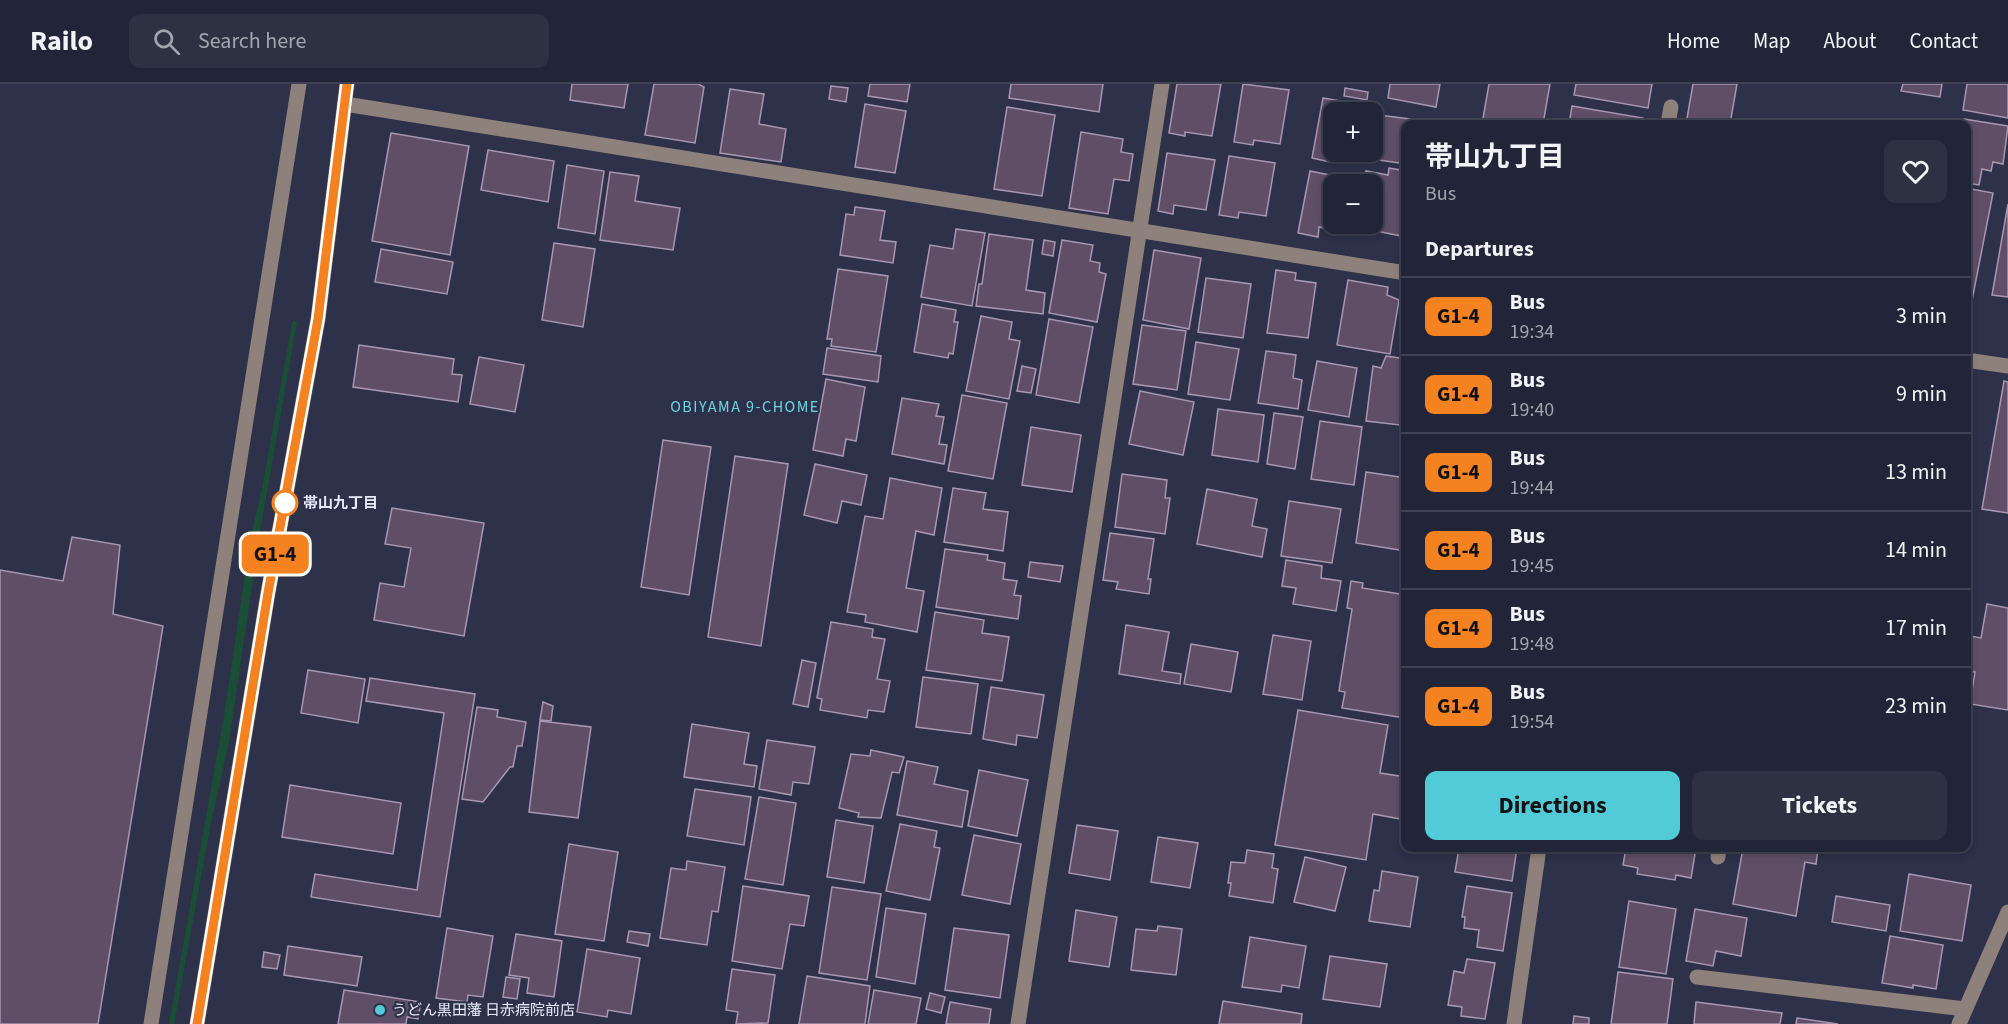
<!DOCTYPE html>
<html lang="en">
<head>
<meta charset="utf-8">
<style>
	body { margin:0; font-family:"Source Sans 3","Noto Sans JP",sans-serif; background:#2e3142; color:#f1f3f6; height:100vh; display:flex; flex-direction:column; font-size:22px; white-space:nowrap }
	* { box-sizing:border-box; margin:0 }
	p { font-size:20px; color:#a2a5ad }
	.icon { flex:none; width:33px; height:33px; fill:none; stroke:currentColor; stroke-width:2; stroke-linecap:round; stroke-linejoin:round }
	.map { position:relative; flex:1; overflow:hidden }
	.sheet { position:absolute; left:1401px; top:36px; width:570px; height:732px; display:flex; flex-direction:column; background:#222537; border-radius:12px; box-shadow:0 3px 9px #0003,0 0 0 2px #3f4252 }
	.sheet>* { flex:none }
	.badge { padding:0 12px; border-radius:9px; font-size:21px; line-height:39px }
	.tools { position:absolute; left:1323px; top:18px; display:grid; gap:12px }
	.tools a { display:grid; place-items:center; width:60px; height:60px; border-radius:12px; background:#222537; box-shadow:0 3px 9px #0003,0 0 0 2px #3f4252; font-size:30px }
	.map>.badge { position:absolute; translate:-50% -50%; box-shadow:0 0 0 3px #fff }
	h2 { padding:0 24px; font-size:22px; line-height:54px }
	.round { display:grid; place-items:center; flex:none; width:63px; height:63px; border-radius:12px; background:#2e3142 }
	.overview { display:flex; align-items:center; justify-content:space-between; height:102px; padding:0 24px }
	h1 { font-size:28px; font-weight:700; line-height:45px }
	.action { display:flex; gap:12px; margin-top:auto; padding:12px 24px }
	.action a { flex:1; height:69px; border-radius:12px; background:#52cbd8; color:#111; font-size:24px; font-weight:700; line-height:69px; text-align:center }
	.action a+a { background:#2e3142; color:#f1f3f6 }
	ul { padding:0; list-style:none }
	li { display:flex; align-items:center; gap:18px; height:78px; padding:0 24px; border-top:2px solid #3f4252 }
	li div { flex:1 }
	li b { display:block; font-size:22px }
	li em { font-style:normal }
	li .badge { min-width:66px; font-weight:700; text-align:center }
	header { display:flex; align-items:center; gap:36px; box-sizing:border-box; height:84px; padding:0 30px; background:#222537; border-bottom:2px solid #3f4252 }
	header strong { font-size:28px }
	nav { display:flex; gap:33px; margin-inline-start:auto; font-size:21px }
	.search { width:420px; height:54px; background:#2e3142; display:flex; align-items:center; gap:15px; box-sizing:border-box; padding:0 21px; border-radius:12px; color:#a2a5ad; font-size:22px }
	.map>svg:first-child { display:block }
	.green { fill:#1b4e37 }
	.building { fill:#5f4e66; stroke:#a997b1; stroke-width:1.5 }
	.lines { fill:none; stroke-linecap:round; stroke-linejoin:round }
	.minor { stroke:#8e807a; stroke-width:15 }
	.line-casing { stroke:#fff; stroke-width:14 }
	.line { stroke:#f58220; stroke-width:9 }
	.stop-dot { fill:#fff; stroke:#f58220; stroke-width:3 }
	.poi-dot { fill:#52cbd8; stroke:#2d3149; stroke-width:2 }
	.labels { text-anchor:middle; dominant-baseline:central; stroke-width:4.5; stroke-linejoin:round; paint-order:stroke }
	.stop-label { font-size:15px; font-weight:bold; fill:#e7ebfb; stroke:#2d3149; text-anchor:start }
	.poi-label { font-size:15px; fill:#e7ebfb; stroke:#2d3149; text-anchor:start }
	.neighbourhood-label { font-size:16px; letter-spacing:1.5px; fill:#6bd6e2; stroke:#2d3149 }
</style>
</head>
<body>
<header>
<strong>Railo</strong>
<div class="search"><svg class="icon" aria-label="search" viewBox="0 0 24 24"><circle cx="10" cy="10" r="6"/><path d="M15 15l6 6"/></svg>Search here</div>
<nav><a>Home</a><a>Map</a><a>About</a><a>Contact</a></nav>
</header>
<div class="map">
<svg width="2008" height="940" viewBox="0 0 2008 940">
	<rect width="100%" height="100%" fill="#2d3149"/>
	<path class="green" d="M294,236l3,2 -37,210 -31,210 -18,81 -37,201h-5l55,-308 26,-176 11,-47 31,-170z"/>
	<g class="building">
		<path d="M572,0h56l-4,24 -54,-8z"/>
		<path d="M654,0h44l6,3 -9,56 -50,-8z"/>
		<path d="M870,0h40l-3,18 -39,-6z"/>
		<path d="M1011,0h92l-4,28 -90,-14z"/>
		<path d="M1177,0h44l-9,52 -27,-4v4l-16,-3z"/>
		<path d="M1243,0l46,6 -9,54 -26,-4 -1,5 -19,-3z"/>
		<path d="M1390,0h50l-4,23 -48,-9z"/>
		<path d="M1489,0h61l-7,40h-61z"/>
		<path d="M1576,0h76l-4,24 -74,-13z"/>
		<path d="M1693,0h44l-7,40h-44z"/>
		<path d="M1903,0h39l-2,13 -39,-6z"/>
		<path d="M1967,0h41v34l-45,-8z"/>
		<path d="M831,2l17,2 -2,14 -17,-3z"/>
		<path d="M1345,4l23,4 -1,8 -23,-4z"/>
		<path d="M730,5l34,5 -5,30 27,5 -5,33 -61,-9z"/>
		<path d="M1323,14l42,7 -1,7h-30v40h22l-1,6 -24,-4 -1,8 -18,-4z"/>
		<path d="M865,20l41,7 -11,62 -40,-6z"/>
		<path d="M1572,22l71,12 -1,6h-73z"/>
		<path d="M1007,23l48,8 -13,81 -48,-7z"/>
		<path d="M1379,31l46,6 -1,3h-18v40l-34,-5z"/>
		<path d="M1964,35l44,7 -5,38 -10,-2 -2,9 -9,-2 -3,16 -13,-2v-59h-3z"/>
		<path d="M1081,48l42,7 -2,13 12,2 -4,27 -15,-2 -6,35 -39,-6z"/>
		<path d="M391,49l78,13 -19,109 -78,-14z"/>
		<path d="M488,66l66,11 -6,41 -67,-12z"/>
		<path d="M1167,69l48,7 -9,50 -32,-5 -1,9 -15,-3z"/>
		<path d="M1229,72l46,7 -9,53 -27,-4 -1,6 -19,-3z"/>
		<path d="M567,81l37,6 -9,63 -37,-6z"/>
		<path d="M1389,84l17,3v66l-50,-10v-3h16v-40h-8l2,-13 22,4z"/>
		<path d="M1310,87l45,9 -1,4h-20v40h13l-2,8 -26,-5 -1,10 -20,-4z"/>
		<path d="M610,88l29,4 -4,25 45,7 -7,42 -73,-10z"/>
		<path d="M1966,104l27,5 -27,138z"/>
		<path d="M2008,120v93l-16,-2z"/>
		<path d="M855,123l30,4 -5,29 16,2 -3,21 -53,-8 6,-41 8,1z"/>
		<path d="M956,145l29,4 -13,73 -51,-9 9,-52 23,4z"/>
		<path d="M989,150l44,6 -7,50 19,3 -2,21 -67,-8 3,-22h3z"/>
		<path d="M1044,156l11,2 -2,14 -11,-2z"/>
		<path d="M1062,156l31,5 -3,16 10,2 -1,9 7,2 -9,48 -48,-9z"/>
		<path d="M554,159l41,6 -12,78 -41,-7z"/>
		<path d="M381,165l72,13 -6,32 -72,-12z"/>
		<path d="M1154,166l47,8 -12,71 -46,-9z"/>
		<path d="M838,185l50,7 -12,76 -45,-6 1,-7h-5z"/>
		<path d="M1276,186l20,3 -1,7 21,3 -8,55 -41,-5z"/>
		<path d="M1206,194l45,6 -8,54 -45,-6z"/>
		<path d="M1348,196l40,7 -1,8 12,5 -9,54 -53,-9z"/>
		<path d="M922,220l34,6 -2,12h4l-5,32 -4,-1 -1,5 -34,-6z"/>
		<path d="M981,232l31,6 -3,17 11,2 -11,58 -43,-8z"/>
		<path d="M1049,235l44,8 -14,76 -43,-8z"/>
		<path d="M1142,241l44,6 -9,59 -44,-6z"/>
		<path d="M1196,258l43,7 -9,51 -42,-6z"/>
		<path d="M359,261l95,14 -2,15 10,1 -4,27 -105,-15z"/>
		<path d="M827,264l54,8 -3,26 -55,-8z"/>
		<path d="M1266,267l30,4 -3,23 9,2 -4,29 -40,-6z"/>
		<path d="M1386,272l20,3v27l-6,39 -34,-4 7,-55 8,2z"/>
		<path d="M479,273l45,8 -9,47 -45,-8z"/>
		<path d="M1317,277l40,7 -8,49 -41,-7z"/>
		<path d="M1022,282l14,3 -5,24 -14,-2z"/>
		<path d="M826,295l39,8 -9,54 -10,-2 -3,17 -30,-6z"/>
		<path d="M2004,297l4,1v131l-26,-4z"/>
		<path d="M1140,307l54,11 -11,53 -54,-11z"/>
		<path d="M962,311l45,8 -14,76 -45,-8z"/>
		<path d="M902,314l37,6 -3,12 8,1 -5,27 8,1 -3,19 -52,-10z"/>
		<path d="M1218,325l46,6 -6,47 -46,-7z"/>
		<path d="M1274,329l29,4 -8,52 -28,-5z"/>
		<path d="M1320,337l42,6 -8,58 -43,-6z"/>
		<path d="M1031,343l50,8 -9,57 -50,-7z"/>
		<path d="M663,356l48,7 -22,148 -48,-8z"/>
		<path d="M735,372l53,8 -27,182 -53,-9z"/>
		<path d="M815,380l52,11 -6,30 -19,-4 -5,22 -33,-8z"/>
		<path d="M1366,388l40,6v73l-50,-8z"/>
		<path d="M1122,390l45,6 -2,18h5l-5,36 -50,-7z"/>
		<path d="M890,394l52,10 -8,47 -18,-4 -10,57 18,3 -7,41 -52,-10 1,-7 -19,-3 18,-96 18,3z"/>
		<path d="M953,404l33,5 -3,16 25,3 -5,39 -59,-9z"/>
		<path d="M1207,405l50,10 -5,27 15,3 -5,28 -65,-13z"/>
		<path d="M1289,417l52,8 -9,54 -51,-7z"/>
		<path d="M392,424l92,15 -20,113 -90,-16 6,-37 24,4 7,-39 -26,-4z"/>
		<path d="M1110,449l44,6 -6,40h3l-2,15 -33,-5 2,-7 -15,-2z"/>
		<path d="M72,453l48,8 -7,69 50,12 -65,398h-98v-454l63,11z"/>
		<path d="M945,465l43,6 -1,5 18,3 -2,16 14,2 -3,14 7,1 -3,23 -82,-12z"/>
		<path d="M1286,476l36,6 -1,12 20,3 -5,30 -43,-7 3,-16 -14,-2z"/>
		<path d="M1030,478l33,4 -3,16 -32,-5z"/>
		<path d="M1351,497l12,2 -1,5 44,7 -1,123 -63,-10 3,-16 -6,-1 13,-82 -5,-1z"/>
		<path d="M1987,520l21,4v102l-38,-6 5,-32 -9,-1v-15l4,-20 11,2z"/>
		<path d="M935,528l49,8 -2,13 27,4 -7,44 -76,-11z"/>
		<path d="M831,538l42,7 -1,8 13,2 -8,40 13,2 -6,31 -16,-2 -1,8 -47,-8 2,-11 -5,-1z"/>
		<path d="M1126,541l43,7 -7,39 19,3 -1,10 -61,-10z"/>
		<path d="M1273,551l38,6 -9,59 -39,-6z"/>
		<path d="M1191,560l47,8 -7,40 -47,-8z"/>
		<path d="M802,576l14,3 -8,44 -15,-3z"/>
		<path d="M308,586l57,9 -7,44 -57,-10z"/>
		<path d="M923,593l55,7 -7,50 -55,-7z"/>
		<path d="M370,594l105,16 -35,223 -129,-20 4,-23 102,16 27,-177 -78,-12z"/>
		<path d="M991,603l53,8 -7,43 -20,-3 -1,10 -33,-6z"/>
		<path d="M543,618l10,4 -2,15 -11,-1z"/>
		<path d="M477,623l21,3 -1,7 29,5 -4,24h-5l-4,21h-3l-27,35 -21,-3z"/>
		<path d="M1298,626l90,15 -8,48 26,4v43l-33,-6 -7,46 -91,-15z"/>
		<path d="M540,637l51,6 -13,91 -49,-6z"/>
		<path d="M692,640l57,9 -5,31 13,2 -3,21 -70,-10z"/>
		<path d="M767,656l48,7 -6,37 -16,-2 -2,13 -32,-6z"/>
		<path d="M871,666l33,7 -5,16 -7,-1 -11,46 -23,-1 1,-4 -20,-5 12,-54 19,2z"/>
		<path d="M907,677l31,6 -4,17 34,7 -6,36 -65,-12z"/>
		<path d="M979,686l49,10 -11,56 -49,-10z"/>
		<path d="M290,701l111,18 -8,51 -111,-17z"/>
		<path d="M695,705l56,8 -7,48 -57,-9z"/>
		<path d="M759,713l37,6 -13,82 -38,-6z"/>
		<path d="M836,736l37,6 -9,57 -37,-6z"/>
		<path d="M900,740l37,7 -3,16 6,1 -10,52 -44,-9z"/>
		<path d="M1077,741l41,6 -8,49 -41,-7z"/>
		<path d="M974,751l47,9 -11,60 -48,-9z"/>
		<path d="M1158,753l40,6 -8,45 -39,-6z"/>
		<path d="M569,760l49,8 -14,89 -49,-7z"/>
		<path d="M1459,764h58l-5,33 -57,-9z"/>
		<path d="M1626,764h70l-5,30 -15,-3 -1,5 -38,-6 1,-6 -15,-3z"/>
		<path d="M1743,764h75l-2,16 -11,-2 -9,54 -63,-12z"/>
		<path d="M1247,766l27,4 -2,14 6,1 -5,34 -44,-7 2,-13h-3l3,-21 14,1z"/>
		<path d="M1305,773l41,10 -11,44 -41,-9z"/>
		<path d="M687,777l38,6 -7,45 -6,-1 -5,34 -47,-7 11,-70 15,2z"/>
		<path d="M1382,787l36,6 -8,50 -41,-6 5,-31 5,1z"/>
		<path d="M1909,790l62,11 -9,56 -62,-10z"/>
		<path d="M743,802l66,10 -5,30 -14,-2 -8,45 -50,-8z"/>
		<path d="M1467,802l45,7 -9,58 -26,-4 2,-17 -15,-2 1,-11h-3z"/>
		<path d="M832,803l49,7 -14,86 -48,-7z"/>
		<path d="M1836,812l54,9 -4,26 -54,-9z"/>
		<path d="M1629,817l47,8 -10,65 -47,-7z"/>
		<path d="M886,824l40,6 -11,70 -39,-7z"/>
		<path d="M1695,825l52,9 -6,38 -25,-5 -3,15 -27,-5z"/>
		<path d="M1076,826l41,7 -8,50 -40,-6z"/>
		<path d="M1158,842l24,3 -6,46 -45,-5 5,-41 21,2z"/>
		<path d="M447,844l46,8 -10,61 -15,-2 -1,7 -31,-4z"/>
		<path d="M954,844l55,7 -9,63 -55,-8z"/>
		<path d="M629,847l21,3 -2,12 -21,-4z"/>
		<path d="M516,850l46,7 -8,56 -27,-4 2,-15 -20,-3z"/>
		<path d="M1890,852l53,9 -7,44 -23,-4v3l-31,-5z"/>
		<path d="M1250,853l56,9 -7,42 -17,-3 -1,7 -39,-5z"/>
		<path d="M288,862l74,11 -5,29 -73,-11z"/>
		<path d="M587,865l53,9 -9,56 -23,-4 -1,7 -30,-5z"/>
		<path d="M264,868l16,3 -3,14 -15,-2z"/>
		<path d="M1330,872l57,8 -7,43 -57,-8z"/>
		<path d="M1467,875l28,4 -10,56 -24,-3 1,-9 -14,-2 6,-34 10,2z"/>
		<path d="M732,885l43,6 -7,48 -32,1 2,-12 -12,-2z"/>
		<path d="M1618,888l55,7 -6,45h-56z"/>
		<path d="M807,892l63,10 -5,38h-66z"/>
		<path d="M506,893l14,2 -3,20 -14,-2z"/>
		<path d="M344,906l77,12 -3,17 -11,-2 -1,7h-68z"/>
		<path d="M874,906l47,8 -5,26h-48z"/>
		<path d="M930,909l15,4 -4,16 -15,-4z"/>
		<path d="M1223,917l79,13 -1,10h-82z"/>
		<path d="M950,918l41,7 -2,15h-43z"/>
		<path d="M1696,918l86,11 -2,11h-86z"/>
		<path d="M1574,932l15,2v6h-16z"/>
		<path d="M1797,934l41,6h-42z"/>
	</g>
	<g class="lines">
		<g class="minor">
			<path d="M345,20l1061,169"/>
			<path d="M1668,40l3,-17"/>
			<path d="M1966,276l42,6"/>
			<path d="M1718,773l1,-9"/>
			<path d="M1697,893l268,32"/>
			<path d="M151,940l148,-940"/>
			<path d="M197,940l71,-431 50,-274 29,-235"/>
			<path d="M1018,940l144,-940"/>
			<path d="M1514,940l25,-176"/>
			<path d="M1959,940l49,-112"/>
		</g>
	</g>
	<g class="lines">
		<g class="line-casing">
			<path id="line" d="M197,940l71,-431 50,-274 29,-235"/>
		</g>
		<use href="#line" class="line"/>
	</g>
	<circle class="stop-dot" cx="285" cy="419" r="12"/>
	<circle class="poi-dot" cx="380" cy="926" r="6"/>
	<g class="labels">
		<g class="stop-label">
			<text x="303" y="419">帯山九丁目</text>
		</g>
		<g class="poi-label">
			<text x="392" y="926">うどん黒田藩 日赤病院前店</text>
		</g>
		<g class="neighbourhood-label">
			<text x="745" y="323">OBIYAMA 9-CHOME</text>
		</g>
	</g>
</svg>
<div class="tools">
<a>+</a>
<a>−</a>
</div>
<b class="badge" style="left:275px;top:470px;background:#f58220;color:#111">G1-4</b>
<section class="sheet">
<div class="overview"><div><h1>帯山九丁目</h1><p>Bus</p></div><a class="round"><svg class="icon" aria-label="heart" viewBox="0 0 24 24"><path d="M12 20l-8-8c-3-5 5-10 8-4 3-6 11-1 8 4z"/></svg></a></div>
<h2>Departures</h2>
<ul>
<li><span class="badge" style="background:#f58220;color:#111">G1-4</span><div><b>Bus</b><p>19:34</p></div><em>3 min</em></li>
<li><span class="badge" style="background:#f58220;color:#111">G1-4</span><div><b>Bus</b><p>19:40</p></div><em>9 min</em></li>
<li><span class="badge" style="background:#f58220;color:#111">G1-4</span><div><b>Bus</b><p>19:44</p></div><em>13 min</em></li>
<li><span class="badge" style="background:#f58220;color:#111">G1-4</span><div><b>Bus</b><p>19:45</p></div><em>14 min</em></li>
<li><span class="badge" style="background:#f58220;color:#111">G1-4</span><div><b>Bus</b><p>19:48</p></div><em>17 min</em></li>
<li><span class="badge" style="background:#f58220;color:#111">G1-4</span><div><b>Bus</b><p>19:54</p></div><em>23 min</em></li>
</ul>
<div class="action"><a>Directions</a><a>Tickets</a></div>
</section>
</div>
</body>
</html>
